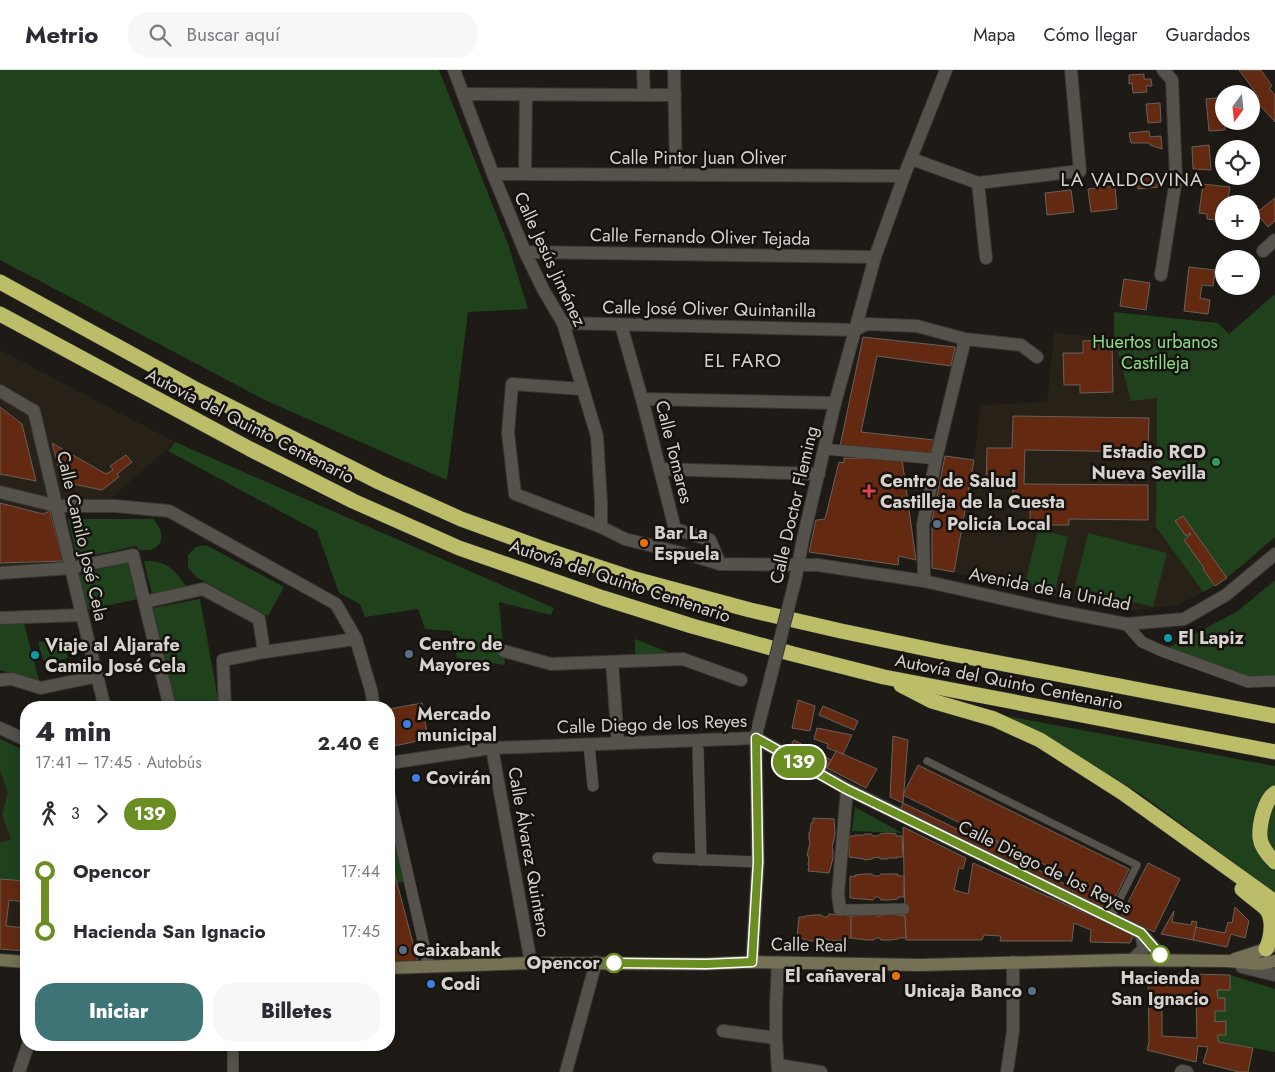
<!DOCTYPE html>
<html lang="es">
<head>
<meta charset="utf-8">
<style>
	body { margin:0; font-family:Jost,sans-serif; background:#f7f7f7; color:#2b2b33; height:100vh; display:flex; flex-direction:column; font-size:19px; white-space:nowrap }
	* { box-sizing:border-box; margin:0 }
	p { font-size:16px; color:#7c7c81 }
	.icon { flex:none; width:28px; height:28px; fill:none; stroke:currentColor; stroke-width:2; stroke-linecap:round; stroke-linejoin:round }
	.map { position:relative; flex:1; overflow:hidden }
	.drawer { position:absolute; left:20px; top:631px; width:375px; height:350px; display:flex; flex-direction:column; background:#fff; border-radius:20px; box-shadow:0 2px 12px #0003 }
	.drawer>* { flex:none }
	.badge { padding:0 10px; border-radius:16px; font-size:18px; line-height:32px }
	.needle { width:32px; rotate:195deg }
	.fabs { position:absolute; left:1215px; top:15px; display:grid; gap:10px }
	.fabs a { display:grid; place-items:center; width:45px; height:45px; border-radius:50%; background:#fff; box-shadow:0 2px 12px #0003; font-size:25px }
	.map>.badge { position:absolute; translate:-50% -50%; box-shadow:0 0 0 2px #fff }
	.legs { display:flex; align-items:center; gap:8px; height:55px; padding:0 15px; font-size:16px }
	.legs p { margin-inline-start:auto }
	.headline { display:flex; align-items:center; justify-content:space-between; height:85px; padding:0 15px }
	h1 { font-size:28px; font-weight:800; line-height:38px }
	.primary-button { display:flex; gap:10px; margin-top:auto; padding:10px 15px }
	.primary-button a { flex:1; height:58px; border-radius:20px; background:#3e7475; color:#fff; font-size:20px; font-weight:800; line-height:58px; text-align:center }
	.primary-button a+a { background:#f7f7f7; color:#2b2b33 }
	ul { padding:0 15px; list-style:none }
	li { display:flex; align-items:center; gap:18px; height:60px; font-size:19px }
	li i { display:grid; place-items:center; width:8px; height:100%; margin:0 6px; background:currentColor }
	li i::after { content:''; width:12px; height:12px; margin:-6px; border:4px solid; border-radius:50%; background:#fff }
	li p { margin-inline-start:auto }
	li:first-child i { background:linear-gradient(#0000 50%,currentColor 0) }
	li:last-child i { background:linear-gradient(currentColor 50%,#0000 0) }
	header { display:flex; align-items:center; gap:30px; box-sizing:border-box; height:70px; padding:0 25px; background:#fff; border-bottom:1px solid #e1e1e2 }
	header strong { font-size:24px }
	nav { display:flex; gap:28px; margin-inline-start:auto; font-size:18px }
	.search { width:350px; height:45px; background:#f7f7f7; display:flex; align-items:center; gap:12px; box-sizing:border-box; padding:0 18px; border-radius:20px; color:#7c7c81; font-size:19px }
	.map>svg:first-child { display:block }
	.built { fill:#282118 }
	.green { fill:#1f421d }
	.building { fill:#642a11; stroke:#67605d; fill-rule:evenodd }
	.lines { fill:none; stroke-linecap:round; stroke-linejoin:round }
	.service-casing { stroke:#393734; stroke-width:8 }
	.pedestrian-casing { stroke:#393734; stroke-width:12 }
	.minor-casing { stroke:#393734; stroke-width:14 }
	.tertiary-casing { stroke:#393734; stroke-width:14 }
	.secondary-casing { stroke:#393734; stroke-width:14 }
	.motorway-casing { stroke:#393734; stroke-width:16 }
	.service { stroke:#55514b; stroke-width:7 }
	.pedestrian { stroke:#55514b; stroke-width:11 }
	.minor { stroke:#55514b; stroke-width:12 }
	.tertiary { stroke:#55514b; stroke-width:12 }
	.secondary { stroke:#747154; stroke-width:12 }
	.motorway { stroke:#bcbd69; stroke-width:15 }
	.minor-bridge-casing { stroke:#393734; stroke-width:14; stroke-linecap:butt }
	.minor-bridge { stroke:#55514b; stroke-width:12 }
	.line-1-casing { stroke:#fff; stroke-width:11 }
	.line-1 { stroke:#6b8e23; stroke-width:8 }
	.leisure-dot { fill:#2e9e5b; stroke:#15110d; stroke-width:2 }
	.health-dot { fill:#e0444e; stroke:#15110d; stroke-width:2 }
	.service-dot { fill:#5c6f8a; stroke:#15110d; stroke-width:2 }
	.food-dot { fill:#e8710a; stroke:#15110d; stroke-width:2 }
	.culture-dot { fill:#0f9aa8; stroke:#15110d; stroke-width:2 }
	.shop-dot { fill:#3f7fe0; stroke:#15110d; stroke-width:2 }
	.stop-1-dot { fill:#fff; stroke:#6b8e23; stroke-width:2.5 }
	.labels { text-anchor:middle; dominant-baseline:central; stroke-width:5; stroke-linejoin:round; paint-order:stroke }
	.street-label { font-size:18px; fill:#d5d2cf; stroke:#15110d }
	.park-label { font-size:18px; fill:#8bdd86; stroke:#15110d }
	.poi-label { font-size:18px; font-weight:bold; fill:#d5d2cf; stroke:#15110d; text-anchor:start }
	.stop-label { font-size:18px; font-weight:bold; fill:#d5d2cf; stroke:#15110d; text-anchor:end }
	.neighbourhood-label { font-size:19px; letter-spacing:1px; fill:#d5d2cf; stroke:#15110d }
</style>
</head>
<body>
<header>
<strong>Metrio</strong>
<div class="search"><svg class="icon" aria-label="search" viewBox="0 0 24 24"><circle cx="10" cy="10" r="6"/><path d="M15 15l6 6"/></svg>Buscar aquí</div>
<nav><a>Mapa</a><a>Cómo llegar</a><a>Guardados</a></nav>
</header>
<div class="map">
<svg width="1275" height="1002" viewBox="0 0 1275 1002">
	<rect width="100%" height="100%" fill="#1e1a16"/>
	<g class="built">
		<path d="M1054,263l60,5 17,62 26,-3 -1,130 47,65 -26,13 -48,6 -46,-8 -129,-31 20,-112 7,-55 66,-3z"/>
		<path d="M0,280l175,92 -71,62 -49,1 16,63 -71,5z"/>
		<path d="M0,669l26,12v200l-26,-2z"/>
	</g>
	<g class="green">
		<path d="M0,0h439l69,174 20,65 -60,3 -21,168 -180,-79 -267,-141z"/>
		<path d="M1275,224v243c-23,19 -45,42 -72,55l-47,-65 1,-129 -26,3 -17,-63v-26l104,11 11,11z"/>
		<path d="M175,372l379,166 -3,7 -52,-13 6,63 -48,-7 -5,-27 -27,-2 -7,-20 -53,8 -5,-13 -21,-11 -22,-62 -149,-80z"/>
		<path d="M68,449h85c7,8 14,21 2,29 -4,3 -11,2 -16,2l-3,-4 -59,13z"/>
		<path d="M1038,459l30,8 -13,54 -30,-7z"/>
		<path d="M1088,463l79,20 -14,54 -78,-20z"/>
		<path d="M206,475l78,42 -16,29 -72,-39 -8,-10v-12l8,-8z"/>
		<path d="M144,491c22,-1 30,8 42,25l-34,9z"/>
		<path d="M128,492l9,37 -50,11 -8,-35z"/>
		<path d="M1275,510v101l-27,1 -86,-31 76,-40z"/>
		<path d="M200,529l19,106 -20,3 -23,-1 -23,-99z"/>
		<path d="M24,553l15,58 -39,-11v-45z"/>
		<path d="M635,569l38,15 -38,2z"/>
		<path d="M63,570l5,18 -24,5 -6,-21z"/>
		<path d="M991,643l284,53v127l-133,-98 -86,-53z"/>
		<path d="M0,669l26,12v130l-26,-2v-36l11,-4 -9,-25 6,-21 -8,-23z"/>
		<path d="M855,737l47,26 -50,-2z"/>
		<path d="M405,776l8,34 -16,3 -8,-34z"/>
		<path d="M1230,905l45,14v63l-57,-11v-6h8v-13h-11v-11h10v-13h-7l-1,-8h13z"/>
	</g>
	<g class="building">
		<path d="M1239,0h22l11,16 -3,2 6,7v27l-20,-22 4,-3z"/>
		<path d="M1144,4v5h7l1,7h-6l1,6 -14,1 -1,-10 -3,1v-9z"/>
		<path d="M1224,27v24h8v2l-7,1v6l-16,1 -3,-32z"/>
		<path d="M1160,33l1,19 -13,1 -2,-19z"/>
		<path d="M1149,61l1,6 11,-1 1,13 -12,-4 -1,-2h-18l-2,-10z"/>
		<path d="M1209,75l2,25 -18,-1 -1,-22z"/>
		<path d="M1157,103l1,14 -20,2 -1,-14z"/>
		<path d="M1203,114l27,3 -3,17h-3v4l-7,-1 -2,13 -8,-1v-5l-8,-1z"/>
		<path d="M1115,116l2,23 -26,3 -3,-23z"/>
		<path d="M1071,120l3,22 -27,3 -2,-22z"/>
		<path d="M1275,128v23l-7,6 -12,-14z"/>
		<path d="M1189,197l26,3 -2,16 -11,-1 -2,13 10,2 -2,14 -24,-3z"/>
		<path d="M1124,209l26,4 -4,27 -26,-4z"/>
		<path d="M863,267l92,10 -4,19 -74,-10 -16,76 73,8 -4,16 -90,-10z"/>
		<path d="M1112,270l1,52 -33,1v-8h-16l-1,-32h20v-12z"/>
		<path d="M0,337l22,17 14,57 -36,-7z"/>
		<path d="M1013,346l136,2 -1,34 -123,-2 -1,34 124,1v35l-79,-1v6h-39v-20h-17v-19l-27,-1 1,-37h25z"/>
		<path d="M52,373l54,31 7,-4 -3,-4 16,-11 6,7 -15,12 2,3 -17,13 -34,-7 -5,-12 -4,-1z"/>
		<path d="M945,386l29,4 -20,112 -22,-4v-48z"/>
		<path d="M844,388l58,1 14,101 -17,-4 -1,9 -89,-13 7,-32 9,-1 14,-57 5,1z"/>
		<path d="M0,433l43,11 7,-3 13,50 -63,2z"/>
		<path d="M1183,446l44,62 -12,8 -12,-17 1,-1 -20,-28 7,-6 -1,-1 -4,3 -11,-15z"/>
		<path d="M798,630l17,6 -5,25 -18,-3z"/>
		<path d="M422,633l6,36 -39,8v-38z"/>
		<path d="M823,636l35,15 -4,9 -35,-15z"/>
		<path d="M817,658l35,7 -9,19 -16,-6 1,-4 -14,-5z"/>
		<path d="M893,666l15,4 -5,63 -13,-6z"/>
		<path d="M794,670l37,20 -4,8 -38,-19z"/>
		<path d="M836,681l41,18 -11,19 -39,-20z"/>
		<path d="M918,695l211,104 -20,41 -37,-18 6,-11 -175,-86z"/>
		<path d="M903,733l81,39 4,1 3,-5 7,4 -2,5 78,42 -5,6 -169,-84z"/>
		<path d="M813,748l21,1 1,15 -3,14 1,2v8l-4,15 -21,-2 1,-6h-1l1,-9h-2l3,-14 -1,-2v-8h1l1,-9h2z"/>
		<path d="M903,757l63,31 -3,11 -4,-1 -5,22 14,4 5,-31 161,72 -4,8 -40,-1 1,-12 -17,-7 -2,18h-72l1,-5 -17,-1 -2,5h-76l-1,-24z"/>
		<path d="M887,763l9,1v2h6l1,21h-6v1h-9v1h-8l-1,-2 -6,1 -1,1 -8,1v-1l-15,-2v-21h6v-1h9v-1h7l2,2h5l2,-2z"/>
		<path d="M389,781l8,32 21,79 -29,1z"/>
		<path d="M1148,793l32,16 -26,53 -33,-16z"/>
		<path d="M864,804h8l2,2h5l2,-2h17v2h6v21h-6v2l-8,1h-9l-2,-3h-4l-2,3 -23,-2v-22l5,1v-2z"/>
		<path d="M0,809l26,2v21l-17,-2 -3,26 20,2v23l-26,-2z"/>
		<path d="M1235,837l14,14 -4,17 -14,-4 -4,13 -34,-7 2,-13 30,6 3,-11 4,1z"/>
		<path d="M1174,841l-2,11 19,3 1,-4 5,1 -4,18 -32,-6z"/>
		<path d="M829,844l22,2v22h-6v2l-16,1 -2,-2h-5l-1,2h-8l-9,-1v-1l-7,-1 2,-21h6v-1l9,-1h7l3,2h3z"/>
		<path d="M874,844l2,2h4l2,-2h8l15,2 1,22h-8v1l-8,1h-9l-1,-2h-4l-2,2h-8l-15,-2v-22z"/>
		<path d="M1148,903l82,2v15h-13l1,8h7v13h-10v11l11,-1v14h-8v6h1v1l34,6 -5,24h-9l-36,-9 5,-16 -10,-1 -2,16 -49,-12 2,-8zM1158,925l38,1 1,42 -35,-2v-37h-4z"/>
	</g>
	<g class="lines">
		<g class="service-casing">
			<path id="service" d="M927,691l210,104 -27,54"/>
		</g>
		<g class="pedestrian-casing">
			<g id="pedestrian">
				<path d="M824,379l112,10"/>
				<path d="M1126,554l16,18 20,9 86,31 27,-1"/>
				<path d="M589,674l4,42"/>
				<path d="M698,679l3,111"/>
				<path d="M389,722l40,175"/>
				<path d="M658,788l100,4"/>
				<path d="M840,840l64,-1"/>
				<path d="M233,975v27"/>
			</g>
		</g>
		<g class="minor-casing">
			<g id="minor">
				<path d="M454,0l39,104 32,78 19,39 19,32 34,113 4,67v24"/>
				<path d="M643,0l1,25h31"/>
				<path d="M674,0l2,105"/>
				<path d="M463,24l181,1"/>
				<path d="M912,89l66,24 102,-12 -9,-101"/>
				<path d="M493,104l411,2"/>
				<path d="M525,104l1,-80"/>
				<path d="M978,113l8,75"/>
				<path d="M1263,181l12,-11"/>
				<path d="M525,182l350,5"/>
				<path d="M1161,205l15,-96 -4,-99 -9,-10"/>
				<path d="M563,253l292,7 12,-6 50,2 48,13 56,6 16,12"/>
				<path d="M621,255l21,74 33,130 35,11 10,24"/>
				<path d="M582,319l-70,-5 -4,49 7,61 86,33 24,12 72,18 23,7 98,1 106,16 134,30 68,13 58,-5 42,-24 49,-41"/>
				<path d="M0,321l34,20 48,204 23,93"/>
				<path d="M642,329l193,4"/>
				<path d="M660,399l159,5"/>
				<path d="M0,422l57,14h58l54,5 167,93 20,35 15,51 3,18"/>
				<path d="M0,503l71,-5 62,-13 37,153"/>
				<path d="M795,511l8,-42 32,-136 40,-146 29,-81 42,-106"/>
				<path d="M924,511l-1,-56 13,-66 29,-120"/>
				<path d="M145,532l58,-13 56,30 5,33"/>
				<path d="M0,548l82,-3"/>
				<path d="M504,581l47,13 132,-5 58,21"/>
				<path d="M612,592l6,81"/>
				<path d="M0,610l12,-1 29,9 57,-12"/>
				<path d="M225,638l-2,-48 41,-8 91,-13"/>
				<path d="M0,658l26,12"/>
				<path d="M492,678l39,215"/>
				<path d="M389,693l103,-15 264,-10 91,51 294,144 24,27"/>
				<path d="M840,840l-2,-16 9,-105"/>
				<path d="M1132,890l12,-11 -3,-16"/>
				<path d="M752,892l6,-100 -2,-124 1,-6"/>
				<path d="M723,961l53,7"/>
				<path d="M778,995l43,7"/>
				<path d="M19,1002l9,-27"/>
				<path d="M566,1002l30,-110"/>
				<path d="M778,1002l-2,-34v-33l2,-42"/>
				<path d="M1007,1002l6,-41v-69"/>
				<path d="M1181,1002l1,-1 5,1"/>
			</g>
		</g>
		<g class="tertiary-casing">
			<path id="tertiary" d="M1242,897l33,8"/>
		</g>
		<g class="secondary-casing">
			<g id="secondary">
				<path d="M1235,889l31,-10 9,-4"/>
				<path d="M0,890l26,2"/>
				<path d="M389,898l142,-5 175,1 46,-2 168,3 204,-5 104,1 32,3 15,-3"/>
			</g>
		</g>
		<g class="motorway-casing">
			<g id="motorway">
				<path d="M0,212l199,109 180,91 82,37 80,29 94,31 115,31 91,21 101,21 333,64"/>
				<path d="M0,244l250,135 103,52 106,47 144,50 89,28 101,28 91,23 391,75"/>
				<path d="M901,615l31,16 62,18 46,21 83,53 152,109"/>
				<path d="M1275,723c-11,7 -16,33 -15,45 1,8 9,18 15,24"/>
				<path d="M1242,819c6,6 21,16 25,21 7,11 4,29 -1,39"/>
			</g>
		</g>
		<use href="#service" class="service"/>
		<use href="#pedestrian" class="pedestrian"/>
		<use href="#minor" class="minor"/>
		<use href="#tertiary" class="tertiary"/>
		<use href="#secondary" class="secondary"/>
		<use href="#motorway" class="motorway"/>
		<g class="minor-bridge-casing">
			<path id="minor-bridge" d="M758,657l37,-146"/>
		</g>
		<use href="#minor-bridge" class="minor-bridge"/>
	</g>
	<g class="lines">
		<g class="line-1-casing">
			<path id="line-1" d="M614,893l92,1 46,-2 6,-100 -2,-124 90,51 295,144 19,22"/>
		</g>
		<use href="#line-1" class="line-1"/>
	</g>
	<circle class="leisure-dot" cx="1216" cy="392" r="5"/>
	<path class="health-dot" d="M866.5 413.5h5v5h5v5h-5v5h-5v-5h-5v-5h5z"/>
	<g class="service-dot">
		<circle cx="937" cy="454" r="5"/>
		<circle cx="409" cy="584" r="5"/>
		<circle cx="403" cy="880" r="5"/>
		<circle cx="1032" cy="921" r="5"/>
	</g>
	<g class="food-dot">
		<circle cx="644" cy="473" r="5"/>
		<circle cx="896" cy="906" r="5"/>
	</g>
	<g class="culture-dot">
		<circle cx="1168" cy="568" r="5"/>
		<circle cx="35" cy="585" r="5"/>
	</g>
	<g class="shop-dot">
		<circle cx="407" cy="654" r="5"/>
		<circle cx="416" cy="708" r="5"/>
		<circle cx="431" cy="914" r="5"/>
	</g>
	<g class="stop-1-dot">
		<circle cx="1160" cy="885" r="9"/>
		<circle cx="614" cy="893" r="9"/>
	</g>
	<g class="labels">
		<g class="street-label">
			<text x="698" y="88">Calle Pintor Juan Oliver</text>
			<text transform="translate(700 167) rotate(1)">Calle Fernando Oliver Tejada</text>
			<text transform="translate(550 189) rotate(65)">Calle Jesús Jiménez</text>
			<text transform="translate(709 239) rotate(1)">Calle José Oliver Quintanilla</text>
			<text transform="translate(250 356) rotate(27)">Autovía del Quinto Centenario</text>
			<text transform="translate(674 382) rotate(76)">Calle Tomares</text>
			<text transform="translate(794 435) rotate(-77)">Calle Doctor Fleming</text>
			<text transform="translate(82 466) rotate(77)">Calle Camilo José Cela</text>
			<text transform="translate(620 511) rotate(18)">Autovía del Quinto Centenario</text>
			<text transform="translate(1050 519) rotate(11)">Avenida de la Unidad</text>
			<text transform="translate(1009 612) rotate(11)">Autovía del Quinto Centenario</text>
			<text transform="translate(652 654) rotate(-2)">Calle Diego de los Reyes</text>
			<text transform="translate(529 782) rotate(80)">Calle Álvarez Quintero</text>
			<text transform="translate(1045 797) rotate(26)">Calle Diego de los Reyes</text>
			<text transform="translate(809 875) rotate(1)">Calle Real</text>
		</g>
		<g class="park-label">
			<text x="1155" y="272">Huertos urbanos<tspan x="1155" dy="21">Castilleja</tspan></text>
		</g>
		<g class="poi-label">
			<text x="1206" y="382" text-anchor="end">Estadio RCD<tspan x="1206" dy="21">Nueva Sevilla</tspan></text>
			<text x="880" y="411">Centro de Salud<tspan x="880" dy="21">Castilleja de la Cuesta</tspan></text>
			<text x="947" y="454">Policía Local</text>
			<text x="654" y="463">Bar La<tspan x="654" dy="21">Espuela</tspan></text>
			<text x="1178" y="568">El Lapiz</text>
			<text x="419" y="574">Centro de<tspan x="419" dy="21">Mayores</tspan></text>
			<text x="45" y="575">Viaje al Aljarafe<tspan x="45" dy="21">Camilo José Cela</tspan></text>
			<text x="417" y="644">Mercado<tspan x="417" dy="21">municipal</tspan></text>
			<text x="426" y="708">Covirán</text>
			<text x="413" y="880">Caixabank</text>
			<text x="886" y="906" text-anchor="end">El cañaveral</text>
			<text x="441" y="914">Codi</text>
			<text x="1022" y="921" text-anchor="end">Unicaja Banco</text>
		</g>
		<g class="stop-label">
			<text x="600" y="893">Opencor</text>
			<text x="1160" y="908" text-anchor="middle">Hacienda<tspan x="1160" dy="21">San Ignacio</tspan></text>
		</g>
		<g class="neighbourhood-label">
			<text x="1132" y="109">LA VALDOVINA</text>
			<text x="743" y="290">EL FARO</text>
		</g>
	</g>
</svg>
<div class="fabs">
<a><svg class="needle" viewBox="-14 -14 28 28"><path d="M0-13l5 13h-10z" fill="#e53935"/><path d="M0 13l5-13h-10z" fill="#7c7c81"/></svg></a>
<a><svg class="icon" aria-label="locate" viewBox="0 0 24 24"><circle cx="12" cy="12" r="6"/><path d="M12 2v4M12 18v4M2 12h4M18 12h4"/></svg></a>
<a>+</a>
<a>−</a>
</div>
<b class="badge" style="left:799px;top:692px;background:#6b8e23;color:#fff">139</b>
<section class="drawer">
<div class="headline"><div><h1>4 min</h1><p>17:41 – 17:45 · Autobús</p></div><b>2.40 €</b></div>
<div class="legs"><svg class="icon" aria-label="walk" viewBox="0 0 24 24"><circle cx="13" cy="4" r="2"/><path d="M13 8l-2 6 4 7M11 14l-3 7M7 12l3-4h3l4 4"/></svg>3<svg class="icon" aria-label="forward" viewBox="0 0 24 24"><path d="M9 5l7 7-7 7"/></svg><b class="badge" style="background:#6b8e23;color:#fff">139</b></div>
<ul>
<li><i style="color:#6b8e23"></i><b>Opencor</b><p>17:44</p></li>
<li><i style="color:#6b8e23"></i><b>Hacienda San Ignacio</b><p>17:45</p></li>
</ul>
<div class="primary-button"><a>Iniciar</a><a>Billetes</a></div>
</section>
</div>
</body>
</html>
